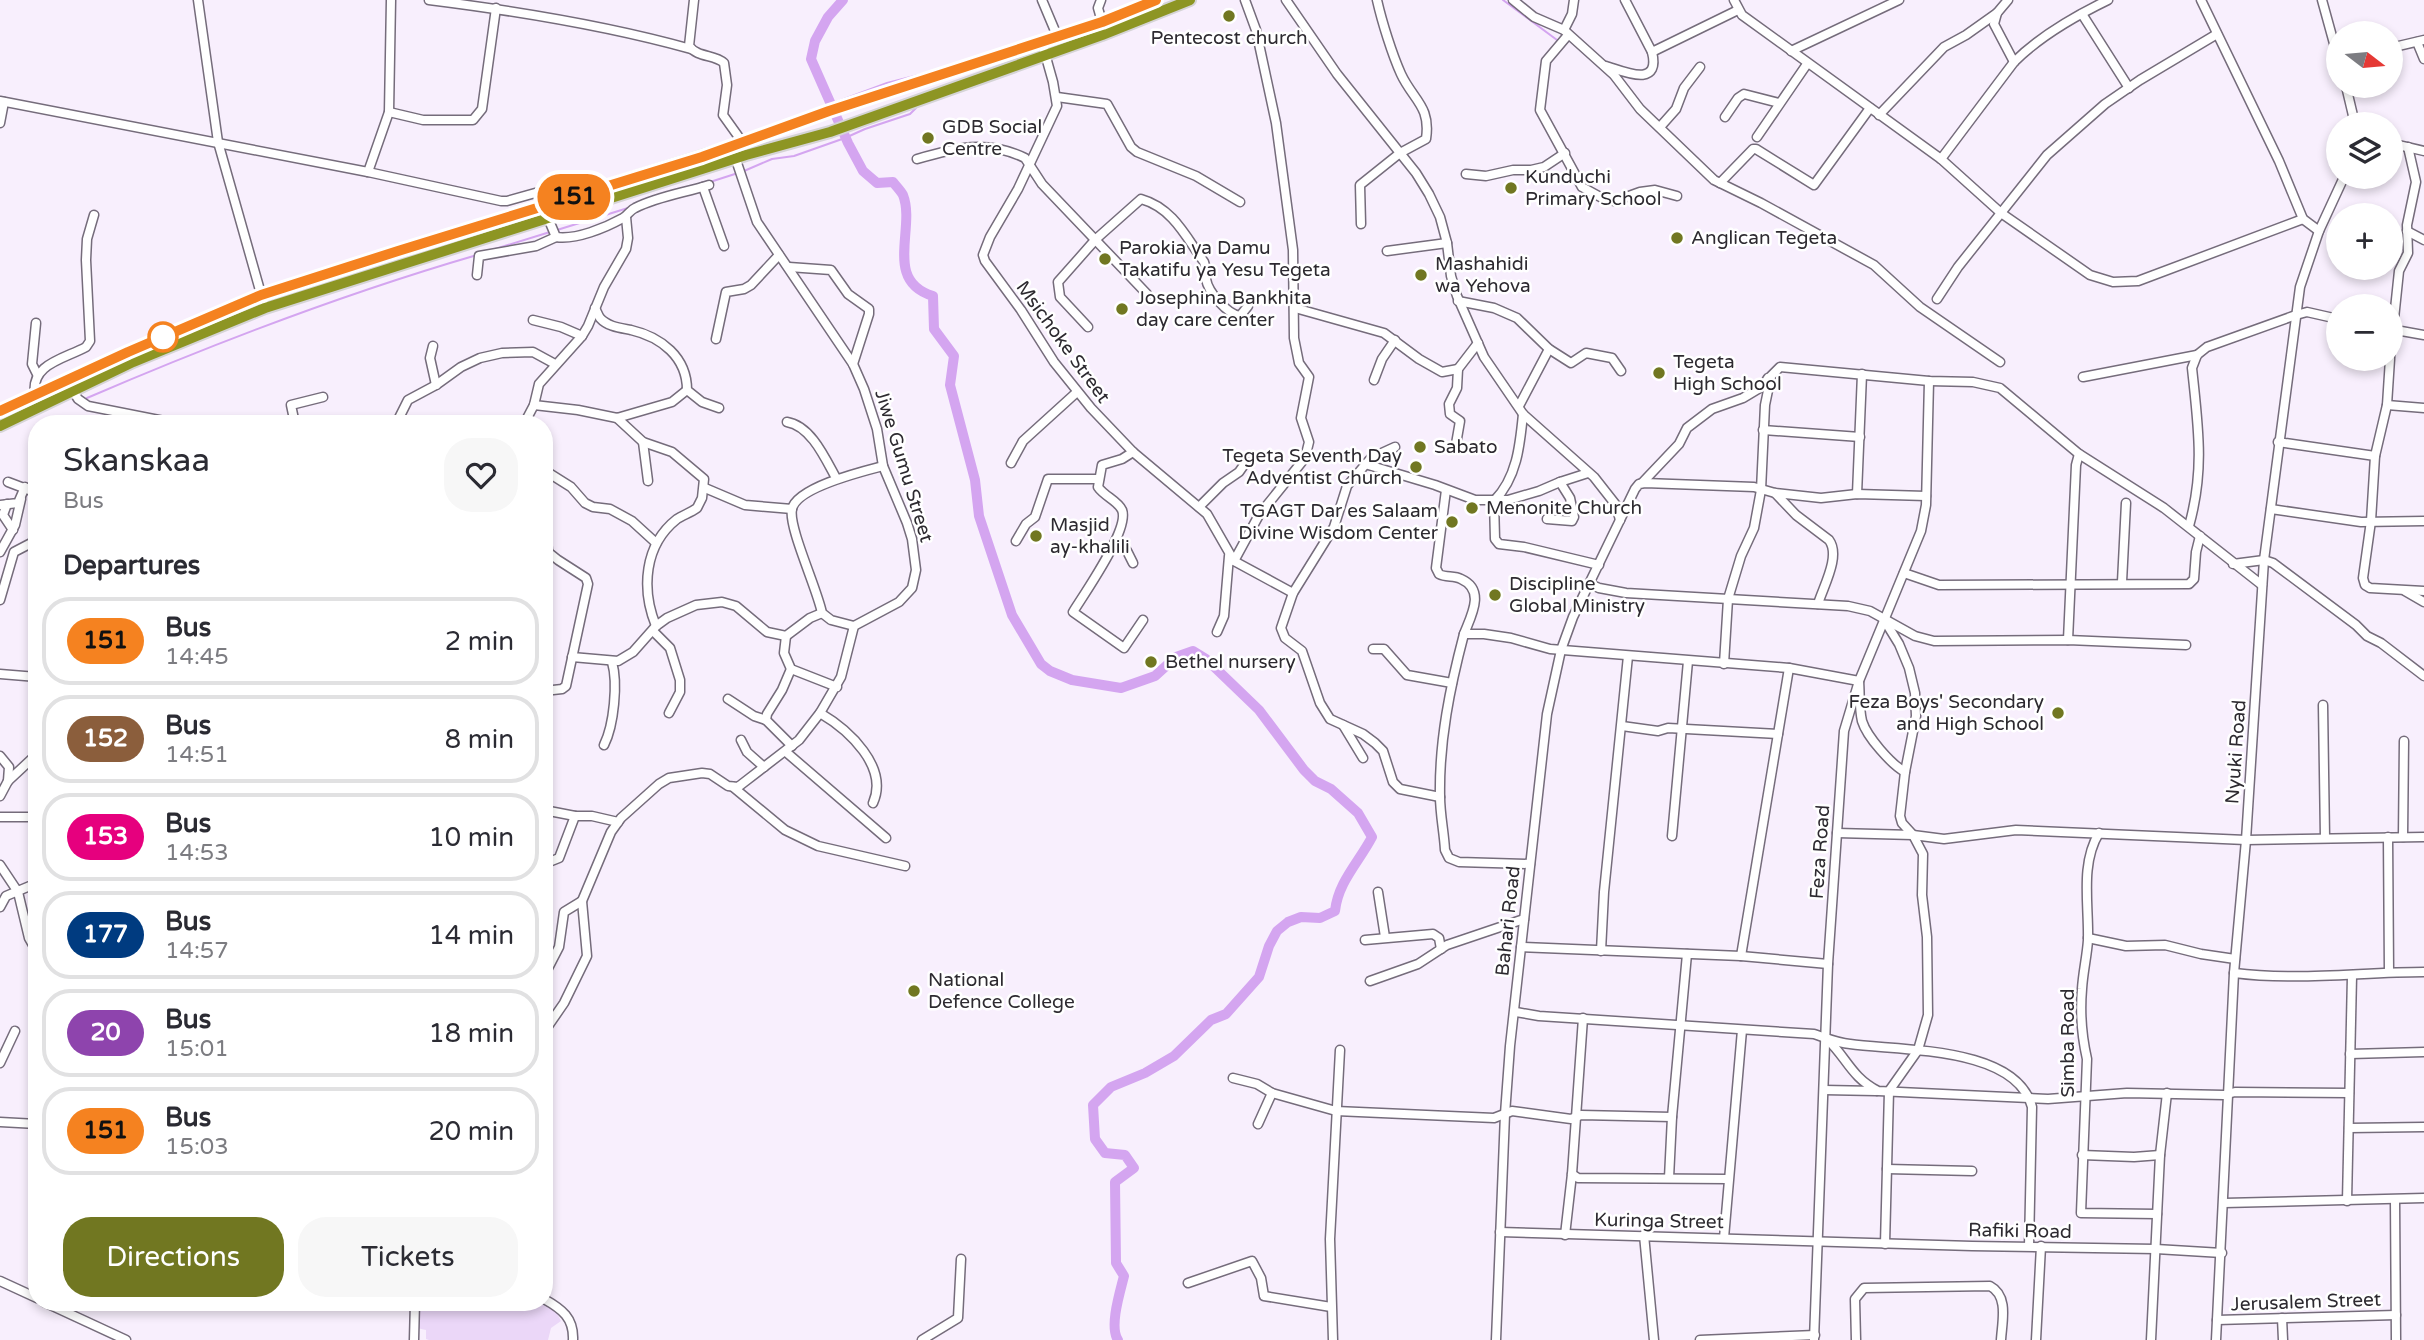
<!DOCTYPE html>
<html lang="en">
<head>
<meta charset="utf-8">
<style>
	body { margin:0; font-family:"Varela Round",sans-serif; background:#f7f7f7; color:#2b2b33; height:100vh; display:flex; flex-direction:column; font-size:26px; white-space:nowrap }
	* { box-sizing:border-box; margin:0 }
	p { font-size:23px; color:#7c7c81 }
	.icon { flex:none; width:38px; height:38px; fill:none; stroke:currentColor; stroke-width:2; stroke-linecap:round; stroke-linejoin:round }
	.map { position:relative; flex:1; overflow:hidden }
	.details { position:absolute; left:28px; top:415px; width:525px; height:896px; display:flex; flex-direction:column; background:#fff; border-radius:28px; box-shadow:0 4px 10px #0003 }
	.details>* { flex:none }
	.badge { padding:0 14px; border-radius:23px; font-size:24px; line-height:46px }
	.needle { width:46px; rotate:106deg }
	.controls { position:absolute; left:2326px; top:21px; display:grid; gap:14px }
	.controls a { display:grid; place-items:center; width:77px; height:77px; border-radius:50%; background:#fff; box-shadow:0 4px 10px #0003; font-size:35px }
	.map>.badge { position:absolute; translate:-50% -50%; box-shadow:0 0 0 4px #fff }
	h2 { padding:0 35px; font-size:26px; line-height:63px }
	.round { display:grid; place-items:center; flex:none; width:74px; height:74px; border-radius:28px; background:#f7f7f7 }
	.headline { display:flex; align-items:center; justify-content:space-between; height:119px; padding:0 35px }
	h1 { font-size:33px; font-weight:600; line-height:52px }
	.action { display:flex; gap:14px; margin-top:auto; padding:14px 35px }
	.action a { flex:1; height:80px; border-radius:28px; background:#717721; color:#fff; font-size:28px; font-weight:600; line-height:80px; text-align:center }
	.action a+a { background:#f7f7f7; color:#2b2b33 }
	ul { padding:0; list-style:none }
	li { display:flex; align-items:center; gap:21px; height:88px; margin:0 14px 10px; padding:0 21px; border:4px solid #e1e1e2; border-radius:28px }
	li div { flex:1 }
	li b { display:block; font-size:26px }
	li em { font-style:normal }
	li .badge { min-width:77px; font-weight:700; text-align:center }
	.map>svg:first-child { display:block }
	.green { fill:#ebd7f8 }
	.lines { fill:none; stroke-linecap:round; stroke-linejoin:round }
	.stream { stroke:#d4a5f0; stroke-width:2 }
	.river { stroke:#d4a5f0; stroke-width:10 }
	.minor-casing { stroke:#756c7b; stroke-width:11 }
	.highway-casing { stroke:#d5d4d6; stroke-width:14 }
	.minor { stroke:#fff; stroke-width:8 }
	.highway { stroke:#8d9523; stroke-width:10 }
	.line-casing { stroke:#fff; stroke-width:16 }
	.line { stroke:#f58220; stroke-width:10 }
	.poi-dot { fill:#717721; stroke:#fff; stroke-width:2.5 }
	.stop-dot { fill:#fff; stroke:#f58220; stroke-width:3.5 }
	.labels { text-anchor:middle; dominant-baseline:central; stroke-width:5; stroke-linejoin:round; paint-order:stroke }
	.poi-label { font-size:19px; fill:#2d2a30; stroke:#fff; text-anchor:start }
	.street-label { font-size:19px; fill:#2d2a30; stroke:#fff }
</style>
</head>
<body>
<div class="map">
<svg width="2424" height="1340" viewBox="0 0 2424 1340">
	<rect width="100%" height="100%" fill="#f8effd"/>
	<path class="green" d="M419,1302h123l14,9 5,10 -10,7 -3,12h-119l-3,-1v-9l-9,-2z"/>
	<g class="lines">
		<g class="stream">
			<path d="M1503,0l54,40"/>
			<path d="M745,136l142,-53 51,-13"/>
			<path d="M715,146l21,-7"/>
			<path d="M744,171l28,-12 22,-3 51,-18 20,-9 45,-15 6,-6"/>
			<path d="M710,182l28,-9"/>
			<path d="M557,230l71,-22"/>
			<path d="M495,249l55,-17"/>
			<path d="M87,398c128,-55 256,-104 390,-143"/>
		</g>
		<path class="river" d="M843,0l-15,17 -13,24 -4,18 37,84 15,28 14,12 16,-1c3,4 8,9 10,13 13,33 -20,86 30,101l1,33 20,27 -4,29 25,95 4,36 33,99 29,49 9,7 22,9 49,8 34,-12 21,-19 17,-6 13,8 53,51 45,60 11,11 16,8 27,24 14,24c-13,25 -34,45 -37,74l-15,7 -19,-1 -13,5 -11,9 -8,15 -10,31 -33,37 -15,6 -37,36 -29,17 -34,14 -18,18 2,34 10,14 20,2 9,13 -19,14 1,81 8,13c-4,16 -15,51 -6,64"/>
		<g class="minor-casing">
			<g id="minor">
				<path d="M198,0l20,142 47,166"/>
				<path d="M429,0c88,11 176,25 262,49"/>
				<path d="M694,0l-5,46c9,12 25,8 35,17l3,22 -4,30 20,28"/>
				<path d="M1042,0l16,38"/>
				<path d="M1101,0l-3,8 4,14"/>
				<path d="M1286,0l51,74 79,99 13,21 11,23 7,26 4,33 6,20 27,61 39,57 71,63 22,28 4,15"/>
				<path d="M1513,0l21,17 30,13 50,45 26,34 74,71 47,23 113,62 46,42 80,55"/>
				<path d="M1625,0l27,52 86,-42"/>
				<path d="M1734,0l8,15 199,144 60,54 89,62 23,7 25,-1 165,-62"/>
				<path d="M2008,0l-11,13 -3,11 20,38"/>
				<path d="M2201,0l78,161 24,58 16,12"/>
				<path d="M2322,0l16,58"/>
				<path d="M2082,14l47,74"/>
				<path d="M1564,30l8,-16 2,-14"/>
				<path d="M1568,35l-22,26 -6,49 42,77 22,12 11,2 25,-9 15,-2 22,6"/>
				<path d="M2417,42l7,17"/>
				<path d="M1042,43l11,39 4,24 -39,83 -28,48 -7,18 2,6 36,49 33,52 37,46 42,44 74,62 27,47 59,32"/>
				<path d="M2390,48l34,-8"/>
				<path d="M1791,51l108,-51"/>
				<path d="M1606,66c17,5 55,23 46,-14"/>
				<path d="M2346,86l9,38"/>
				<path d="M1057,97l50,7 24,43 6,5 59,24 44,26"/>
				<path d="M0,101l368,71 133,29h6l46,-13 7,3 5,9"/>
				<path d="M389,112l34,8h50l9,-11 14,-101"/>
				<path d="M1879,115l65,-68 22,-12 31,-22"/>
				<path d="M1725,117l13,-19 6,-4 35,9"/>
				<path d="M0,123l4,-21"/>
				<path d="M1660,127l16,-18 8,-21 16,-21"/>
				<path d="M1757,137l50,-73"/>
				<path d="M2390,143l34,8"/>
				<path d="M917,159c38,-11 69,-20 108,-1l17,26 105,110"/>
				<path d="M1941,159l73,-97c27,-27 61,-46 94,-62"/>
				<path d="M368,172l21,-60 2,-112"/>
				<path d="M1466,174l20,2 27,-6h18l13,-3 21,-14"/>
				<path d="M1720,183l33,-34h3l58,36 56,-77"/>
				<path d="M703,187l21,59"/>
				<path d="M548,218l8,19c20,3 49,-9 67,-19 5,-3 7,-8 12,-10 24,-12 49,-15 74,-23"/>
				<path d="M1361,224l-1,-39 40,-32 26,-14c5,-33 -13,-39 -25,-65 -9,-20 -19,-52 -24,-74"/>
				<path d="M2407,231l17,9"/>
				<path d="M1387,251l60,-8"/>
				<path d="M789,267l42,3 17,24 21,15v5l-16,50"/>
				<path d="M477,275l2,-19 57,-10 20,-9"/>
				<path d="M1937,299l21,-32 89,-112 58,-51 35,-24 77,-46"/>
				<path d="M1458,301l36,7 23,10 32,31 22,14 15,-10 26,5 9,13"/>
				<path d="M595,308c2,4 3,7 5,10 8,9 21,10 31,12 30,7 56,27 56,60l15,12 17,6"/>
				<path d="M1295,308l89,25 35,26 23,13 16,-3"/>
				<path d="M533,320l28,7 21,9"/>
				<path d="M36,323l-4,41 5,10"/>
				<path d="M1088,327l-28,-30 -2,-15 38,-43 45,-40c32,9 45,38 63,63 3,7 1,10 2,17 2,13 21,35 34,37l8,-10"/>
				<path d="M2390,329l34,6"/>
				<path d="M716,339l10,-47 18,-3 7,-4 28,-30"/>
				<path d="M433,346l-3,12 6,27"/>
				<path d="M2390,357l9,-86 9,-18 -1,-28 9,-43 -8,-35"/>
				<path d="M2390,359l-3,46 -12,51 -4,65 -8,57 2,7 5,3 54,3"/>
				<path d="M2083,377l114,-22"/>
				<path d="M1374,380l8,-21 13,-19"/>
				<path d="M73,391l5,8 10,7 91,18"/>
				<path d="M35,395c-5,-31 29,-36 51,-48l4,-6 -4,-81 1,-21 7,-24"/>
				<path d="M534,405l44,5 39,8 55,-16 15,-12"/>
				<path d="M2387,405l37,3"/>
				<path d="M1519,406l30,-57"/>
				<path d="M1523,414c-3,31 -6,64 -29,87l1,38 4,5 25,3 75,18"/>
				<path d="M617,418l26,24 29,10 32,27 -2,19 -5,10c-7,5 -14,7 -20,11 -33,26 -36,70 -21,107"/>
				<path d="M787,422c24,4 38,36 49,56"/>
				<path d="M295,424l-4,-19 32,-8"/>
				<path d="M396,424l12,-24 28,-15 25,-18 19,-9 22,-5 31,-1 22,12"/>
				<path d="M524,424l10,-19 5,-21 43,-48 6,-10 16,-39 22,-38 2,-11 -2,-21"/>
				<path d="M1763,430l97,7"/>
				<path d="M643,442l5,39"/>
				<path d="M2278,442l97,14"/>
				<path d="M1456,444l4,-23 -10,-7 -1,-10 8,-16 1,-19 20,-26"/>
				<path d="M1395,447l-24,11 -24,28 -13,41 -41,66 -12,35 4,10 17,13 18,52 10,16 33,15 12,9 8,8 10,31 7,7 40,8"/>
				<path d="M1133,452l-11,7 -20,6 -4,22c6,9 20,14 24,23 8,19 -38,84 -49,102l51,36 19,-28"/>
				<path d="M1011,463l12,-22 54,-49"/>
				<path d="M1365,464l70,21 40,15h33l31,-9 21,-9"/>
				<path d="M544,470l27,17 14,16 8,4 17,2 22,12 23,21"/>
				<path d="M8,482l29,11"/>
				<path d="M1642,483l37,-39 8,-16 25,-19 31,-11 20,-12 5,-8"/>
				<path d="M705,488l40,17 47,4"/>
				<path d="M1446,490l-10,78 3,6c7,4 15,1 22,5 25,11 10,37 3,55h20l27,4 39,11 239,19 70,13c1,13 0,27 3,40 5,16 29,43 43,51"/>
				<path d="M1775,493l21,22 33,25c12,16 -6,47 -11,64"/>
				<path d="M1857,494l5,-120"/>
				<path d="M544,500l4,52 10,8 28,18 2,6 -22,102 -4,3 -18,2"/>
				<path d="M7,504l-4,11 10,15"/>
				<path d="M0,505l18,-2 7,-16"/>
				<path d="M1199,507l24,-24 16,-11 7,-10"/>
				<path d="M2271,509l90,13 63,-1"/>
				<path d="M1547,519l25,2 2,-4 -4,-19 -10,-16 28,-9"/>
				<path d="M2189,526c16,-57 9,-100 3,-158l5,-13 10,-8 89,-32 11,-3 31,7"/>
				<path d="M1016,541l10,-17 9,-7 13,-38h51"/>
				<path d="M1117,541l10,10 6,12"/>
				<path d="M0,552l15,-27 6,-26"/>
				<path d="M1234,561l25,-46 46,-57 4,-16 -8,-24 8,-41 -10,-14 -5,-25 -1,-88 -17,-127 -20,-93 -11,-30"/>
				<path d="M2233,564l31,-4 9,3 83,62 11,11 14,7 43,33"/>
				<path d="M1904,573l35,12 250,-1 5,-5 2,-27 4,-16"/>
				<path d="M2122,582l4,-79"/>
				<path d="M1590,584l9,4 27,5 222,13 22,5 45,25 19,5 134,-1 118,5"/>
				<path d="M2405,591l19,11"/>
				<path d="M0,600l14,-48 23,-12"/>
				<path d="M1883,618l16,26 10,24 6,25 1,23 -11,56 -5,44 2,7 11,12 10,19 -1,41 5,42 1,78 -10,35 -29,41 -4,153"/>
				<path d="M854,626l-23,-6 -9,-7c-5,-25 -34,-86 -30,-104 5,-22 72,-38 91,-43"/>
				<path d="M653,631l17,17 10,32v12l-11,21"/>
				<path d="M1217,632l7,-16 5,-60"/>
				<path d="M1464,634c-14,53 -25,107 -24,162 0,18 4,36 5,54l4,8 10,4 71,2"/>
				<path d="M786,636l-2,17 7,16 46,18"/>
				<path d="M2068,640l8,-175 3,-11"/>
				<path d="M1373,649h11l23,26 45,8"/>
				<path d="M572,657l46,4 15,-9 23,-26 11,-8 29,-13 26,-3 14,4 31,26 19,4 24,-18 12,-5"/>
				<path d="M1724,664l4,-65 13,-43 13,-28 7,-38 4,-85 6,-29 9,-9 149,14 44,1 27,6 79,66 85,54 98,77"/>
				<path d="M791,669l-9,21 -15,24 -1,6 26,26"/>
				<path d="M0,674l37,3"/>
				<path d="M728,699l26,17 12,4"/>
				<path d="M2323,705l2,133"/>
				<path d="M820,713c29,17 69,54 53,90"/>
				<path d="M1343,725l20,33"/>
				<path d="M1622,726l36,5 10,-3 110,6"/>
				<path d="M741,740l6,12 17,15"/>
				<path d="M604,745c10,-20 14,-62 8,-83"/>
				<path d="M786,752l100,86"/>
				<path d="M0,756l9,11 -1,14"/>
				<path d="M733,787l52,43 33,16 87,20"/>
				<path d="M0,796l8,-15 29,-27"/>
				<path d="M544,810l31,6"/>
				<path d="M0,817h37"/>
				<path d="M1837,833l76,2 31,4 72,-9 230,10 178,-3"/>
				<path d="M2099,833c-19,31 -10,72 -11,107 -1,16 -5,32 -6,49 -2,23 0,48 5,70l-6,154 76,1"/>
				<path d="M1672,836l16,-175"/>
				<path d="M2388,837l1,135"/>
				<path d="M2403,837l1,-96"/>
				<path d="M544,864l15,-6 16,-42h17l26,6"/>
				<path d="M0,865l18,27 11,46 8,14"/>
				<path d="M1378,892l7,45"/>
				<path d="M0,907l6,-11 31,-13"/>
				<path d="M2088,938l38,8 39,-1 36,9 34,5"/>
				<path d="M1365,940l68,-6 6,4 2,11"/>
				<path d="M1521,947l220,9 87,8"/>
				<path d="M1601,951l3,-59 24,-236"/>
				<path d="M1741,956l48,-288"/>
				<path d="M2234,973c63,8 127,-1 190,-1"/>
				<path d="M544,976l15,-29 5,-35 18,-11"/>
				<path d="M1370,981l48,-17 29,-19 77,-26"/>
				<path d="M1516,1012l23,4 275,18c12,4 24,9 36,10 51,7 166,2 182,63l-3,139"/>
				<path d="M544,1032l20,-29 23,-47 -5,-55 29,-69 10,-14 38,-34 10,-6 33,-5 8,1 18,12 10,1 61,-47 21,-27 21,-36 13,-51 45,-24 13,-14 4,-18 -4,-31 -5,-16 -24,-57 -6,-37 -13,-40 -11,-25 -96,-142 -21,-62"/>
				<path d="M1827,1039c20,19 24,38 51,52l170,8 79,-6 97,2 11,-3 114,1"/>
				<path d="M2350,1054l74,-2"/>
				<path d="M0,1063l15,-32"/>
				<path d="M1233,1078l24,6 15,9 64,18 158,7 18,-7 59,8 10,-4 91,2"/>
				<path d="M1824,1090l52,1"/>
				<path d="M0,1122l37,2"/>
				<path d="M1258,1124l14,-31"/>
				<path d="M2349,1128l75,-1"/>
				<path d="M2082,1155l52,2 26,-2"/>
				<path d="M1887,1169l85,2"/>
				<path d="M1572,1174l6,4 150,1"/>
				<path d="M1669,1178l3,-61 15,-163"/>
				<path d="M2395,1200l1,140"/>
				<path d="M2347,1201l5,-225"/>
				<path d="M2224,1203l200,-5"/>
				<path d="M1500,1232l472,14 184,3 66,4"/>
				<path d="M1565,1235l7,-61 11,-156"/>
				<path d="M1644,1235l10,105"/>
				<path d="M1724,1238l18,-208"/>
				<path d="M0,1281l37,17"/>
				<path d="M1188,1283l64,-22 9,17 3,18 67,11"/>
				<path d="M544,1299c18,10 30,19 29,41"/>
				<path d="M44,1302l82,38"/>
				<path d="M2282,1318l1,22"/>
				<path d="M2217,1320l179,-5"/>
				<path d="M414,1340l1,-38"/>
				<path d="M922,1340l36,-22 3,-59"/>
				<path d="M1333,1340l-3,-101 10,-189"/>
				<path d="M1496,1340l9,-226 5,-68 37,-332 14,-64 12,-33 62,-128 4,-5 6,-1 109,4 21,6 46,5 36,-4 69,2"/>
				<path d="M1700,1340l115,-5"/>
				<path d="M1814,1340l14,-376 16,-233 15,-50 62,-150 5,-26 3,-124"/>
				<path d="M1856,1340l-1,-41 9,-11 126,-2c19,10 12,36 11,54"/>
				<path d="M2036,1340l5,-94"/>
				<path d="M2151,1340l9,-185 7,-62"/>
				<path d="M2216,1340l18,-367 12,-133 18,-280 36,-273 19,-56 25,-54"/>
			</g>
		</g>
		<g class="highway-casing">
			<g id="highway">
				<path d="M0,411l128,-59 133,-57 482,-152 86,-32 273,-89 54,-22"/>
				<path d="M0,426l133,-64 132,-54 481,-153 84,-23 272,-97 88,-35"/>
			</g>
		</g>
		<use href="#minor" class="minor"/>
		<use href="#highway" class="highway"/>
	</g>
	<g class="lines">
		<g class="line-casing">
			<path id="line" d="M0,411l128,-59 133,-57 137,-44 304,-94 127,-46 273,-89 54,-22"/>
		</g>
		<use href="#line" class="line"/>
	</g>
	<g class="poi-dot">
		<circle cx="1229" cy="16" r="7"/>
		<circle cx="928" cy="138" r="7"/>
		<circle cx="1511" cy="188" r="7"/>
		<circle cx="1677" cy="238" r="7"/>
		<circle cx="1105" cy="259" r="7"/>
		<circle cx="1421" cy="275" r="7"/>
		<circle cx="1122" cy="309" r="7"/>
		<circle cx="1659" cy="373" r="7"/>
		<circle cx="1420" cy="447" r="7"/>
		<circle cx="1416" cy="467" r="7"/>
		<circle cx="1472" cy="508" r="7"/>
		<circle cx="1452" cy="522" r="7"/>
		<circle cx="1036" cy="536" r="7"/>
		<circle cx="1495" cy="595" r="7"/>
		<circle cx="1151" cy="662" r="7"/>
		<circle cx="2058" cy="713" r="7"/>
		<circle cx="914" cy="991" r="7"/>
	</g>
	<circle class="stop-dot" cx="163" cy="337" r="14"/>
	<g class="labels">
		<g class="poi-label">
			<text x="1229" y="38" text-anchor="middle">Pentecost church</text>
			<text x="942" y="127">GDB Social<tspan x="942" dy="22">Centre</tspan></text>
			<text x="1525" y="177">Kunduchi<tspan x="1525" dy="22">Primary School</tspan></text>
			<text x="1691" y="238">Anglican Tegeta</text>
			<text x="1119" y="248">Parokia ya Damu<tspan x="1119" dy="22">Takatifu ya Yesu Tegeta</tspan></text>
			<text x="1435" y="264">Mashahidi<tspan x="1435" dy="22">wa Yehova</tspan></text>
			<text x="1136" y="298">Josephina Bankhita<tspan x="1136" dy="22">day care center</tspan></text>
			<text x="1673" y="362">Tegeta<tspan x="1673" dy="22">High School</tspan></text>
			<text x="1434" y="447">Sabato</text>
			<text x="1402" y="456" text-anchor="end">Tegeta Seventh Day<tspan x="1402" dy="22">Adventist Church</tspan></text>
			<text x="1486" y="508">Menonite Church</text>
			<text x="1438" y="511" text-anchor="end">TGAGT Dar es Salaam<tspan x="1438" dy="22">Divine Wisdom Center</tspan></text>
			<text x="1050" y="525">Masjid<tspan x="1050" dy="22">ay-khalili</tspan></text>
			<text x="1509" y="584">Discipline<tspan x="1509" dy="22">Global Ministry</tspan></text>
			<text x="1165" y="662">Bethel nursery</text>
			<text x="2044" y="702" text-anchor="end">Feza Boys' Secondary<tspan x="2044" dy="22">and High School</tspan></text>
			<text x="928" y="980">National<tspan x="928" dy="22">Defence College</tspan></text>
		</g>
		<g class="street-label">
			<text transform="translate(1063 342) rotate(54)">Msichoke Street</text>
			<text transform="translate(904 466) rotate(73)">Jiwe Gumu Street</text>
			<text transform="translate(2236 752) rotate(-86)">Nyuki Road</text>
			<text transform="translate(1820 852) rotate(-86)">Feza Road</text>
			<text transform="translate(1508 921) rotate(-84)">Bahari Road</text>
			<text transform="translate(2068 1043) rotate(-90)">Simba Road</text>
			<text transform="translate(1659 1221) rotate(1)">Kuringa Street</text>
			<text transform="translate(2020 1231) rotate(1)">Rafiki Road</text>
			<text transform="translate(2306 1302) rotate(-2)">Jerusalem Street</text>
		</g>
	</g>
</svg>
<div class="controls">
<a><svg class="needle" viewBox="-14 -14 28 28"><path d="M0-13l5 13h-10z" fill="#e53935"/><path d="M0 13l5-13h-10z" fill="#7c7c81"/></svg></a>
<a><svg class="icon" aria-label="layers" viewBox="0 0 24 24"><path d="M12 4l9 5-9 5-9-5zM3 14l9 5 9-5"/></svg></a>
<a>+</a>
<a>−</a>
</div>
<b class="badge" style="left:574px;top:197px;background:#f58220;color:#111">151</b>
<section class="details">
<div class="headline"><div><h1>Skanskaa</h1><p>Bus</p></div><a class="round"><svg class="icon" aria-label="heart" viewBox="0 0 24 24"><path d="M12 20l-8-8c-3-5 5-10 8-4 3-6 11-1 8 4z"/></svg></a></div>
<h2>Departures</h2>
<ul>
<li><span class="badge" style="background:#f58220;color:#111">151</span><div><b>Bus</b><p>14:45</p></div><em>2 min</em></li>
<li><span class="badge" style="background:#8b5e3c;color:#fff">152</span><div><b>Bus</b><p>14:51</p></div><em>8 min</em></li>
<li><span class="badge" style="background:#e6007e;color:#fff">153</span><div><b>Bus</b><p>14:53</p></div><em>10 min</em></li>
<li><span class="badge" style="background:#003b80;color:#fff">177</span><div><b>Bus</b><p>14:57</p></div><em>14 min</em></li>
<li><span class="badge" style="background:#8e44ad;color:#fff">20</span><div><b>Bus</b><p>15:01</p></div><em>18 min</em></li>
<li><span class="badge" style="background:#f58220;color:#111">151</span><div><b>Bus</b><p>15:03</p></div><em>20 min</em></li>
</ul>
<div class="action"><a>Directions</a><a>Tickets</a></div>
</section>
</div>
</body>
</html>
